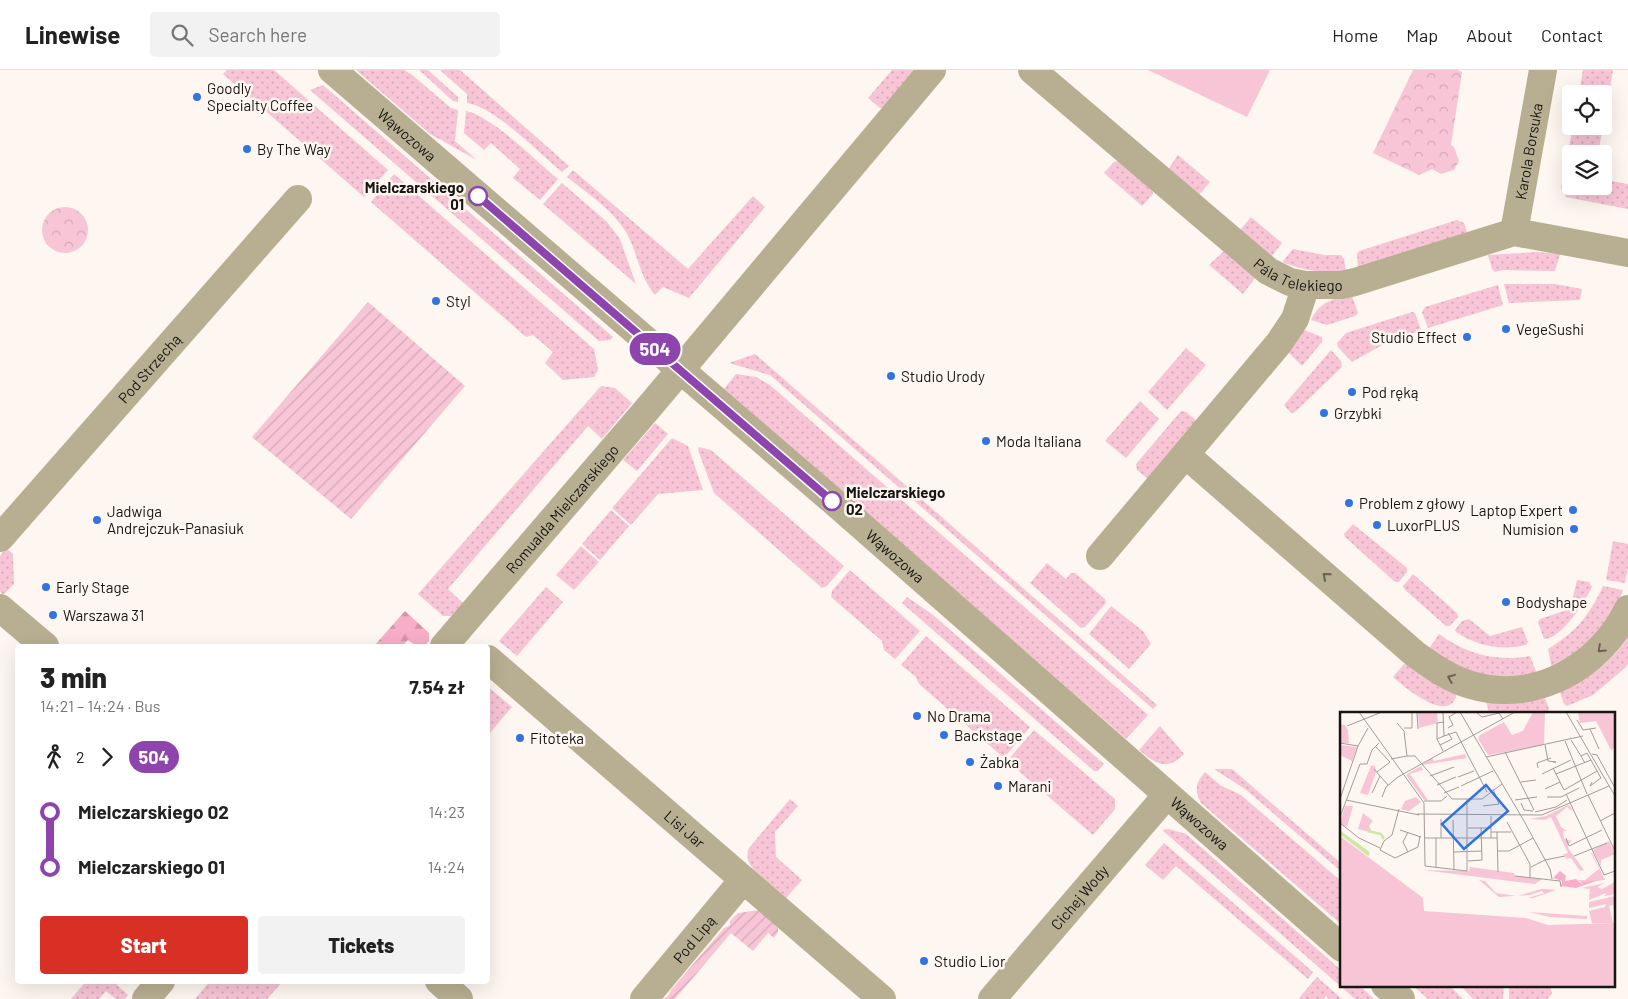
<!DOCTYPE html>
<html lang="en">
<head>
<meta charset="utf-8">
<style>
	body { margin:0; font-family:Barlow,sans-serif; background:#f2f2f2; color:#222; height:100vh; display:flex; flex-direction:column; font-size:19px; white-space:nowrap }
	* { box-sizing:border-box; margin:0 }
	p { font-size:16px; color:#767676 }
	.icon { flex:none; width:28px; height:28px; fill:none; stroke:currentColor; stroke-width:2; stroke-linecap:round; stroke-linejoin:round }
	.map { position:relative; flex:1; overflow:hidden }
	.sheet { position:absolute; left:15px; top:574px; width:475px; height:340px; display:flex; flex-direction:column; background:#fff; border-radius:5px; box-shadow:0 5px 20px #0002 }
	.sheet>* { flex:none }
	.badge { padding:0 10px; border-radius:16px; font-size:18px; line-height:32px }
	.controls { position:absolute; left:1562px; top:15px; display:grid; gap:10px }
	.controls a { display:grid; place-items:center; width:50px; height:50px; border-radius:5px; background:#fff; box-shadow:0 5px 20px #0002; font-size:25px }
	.map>.badge { position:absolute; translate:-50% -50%; box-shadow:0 0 0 2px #fff }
	.legs { display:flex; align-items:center; gap:8px; height:55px; padding:0 25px; font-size:16px }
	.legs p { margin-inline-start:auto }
	.overview { display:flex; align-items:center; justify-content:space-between; height:85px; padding:0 25px }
	h1 { font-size:28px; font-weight:800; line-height:38px }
	.action { display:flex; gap:10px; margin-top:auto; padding:10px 25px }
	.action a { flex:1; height:58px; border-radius:5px; background:#d93025; color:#fff; font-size:20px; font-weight:800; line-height:58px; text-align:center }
	.action a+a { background:#f2f2f2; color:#222 }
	ul { padding:0 25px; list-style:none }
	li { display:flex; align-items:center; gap:18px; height:55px; font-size:19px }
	li i { display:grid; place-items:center; width:8px; height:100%; margin:0 6px; background:currentColor }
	li i::after { content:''; width:12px; height:12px; margin:-6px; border:4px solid; border-radius:50%; background:#fff }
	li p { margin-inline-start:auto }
	li:first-child i { background:linear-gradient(#0000 50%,currentColor 0) }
	li:last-child i { background:linear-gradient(currentColor 50%,#0000 0) }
	header { display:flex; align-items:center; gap:30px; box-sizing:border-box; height:70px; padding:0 25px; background:#fff; border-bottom:1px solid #e0e0e0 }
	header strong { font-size:24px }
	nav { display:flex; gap:28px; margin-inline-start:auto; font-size:18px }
	.search { width:350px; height:45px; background:#f2f2f2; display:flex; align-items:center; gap:12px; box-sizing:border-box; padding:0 18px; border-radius:5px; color:#767676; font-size:19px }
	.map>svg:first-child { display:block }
	.grass { fill:url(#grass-dots) }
	.forest { fill:url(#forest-firs) }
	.park { fill:url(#park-crowns) }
	.garden { fill:url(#garden-furrows) }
	.pitch { fill:#f7c5d6 }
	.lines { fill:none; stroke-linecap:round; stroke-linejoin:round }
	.minor { stroke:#b8ae91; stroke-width:28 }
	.oneway { stroke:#686252 }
	.line-1-casing { stroke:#fff; stroke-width:11 }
	.line-1 { stroke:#8e44ad; stroke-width:8 }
	.poi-dot { fill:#3174e1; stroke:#fef6f0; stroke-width:2 }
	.stop-1-dot { fill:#fff; stroke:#8e44ad; stroke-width:2.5 }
	.labels { text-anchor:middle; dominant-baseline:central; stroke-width:5; stroke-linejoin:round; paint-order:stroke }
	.poi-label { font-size:15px; fill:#181513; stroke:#fef6f0; text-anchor:start }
	.street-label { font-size:15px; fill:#181513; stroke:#fef6f0 }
	.stop-label { font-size:15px; font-weight:bold; fill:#181513; stroke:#fef6f0; text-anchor:end }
	.inset-river { fill:none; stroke:#cfe7a3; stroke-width:2.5 }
	.inset-road { fill:none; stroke:#a29c98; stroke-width:1 }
	.view { fill:#3174e1; fill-opacity:0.15; stroke:#3174e1; stroke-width:2.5 }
	.inset-edge { fill:none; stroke:#181513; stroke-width:2.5 }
</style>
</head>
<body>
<header>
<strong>Linewise</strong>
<div class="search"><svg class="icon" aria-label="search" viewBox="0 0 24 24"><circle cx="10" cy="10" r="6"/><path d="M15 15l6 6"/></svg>Search here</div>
<nav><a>Home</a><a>Map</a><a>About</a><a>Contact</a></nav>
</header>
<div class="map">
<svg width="1628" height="929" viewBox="0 0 1628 929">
	<defs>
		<pattern id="grass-dots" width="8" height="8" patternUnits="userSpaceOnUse" patternTransform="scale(1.25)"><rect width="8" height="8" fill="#f7c5d6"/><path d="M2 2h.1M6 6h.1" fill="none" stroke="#d3a8b7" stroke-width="1.8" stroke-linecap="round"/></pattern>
		<pattern id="forest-firs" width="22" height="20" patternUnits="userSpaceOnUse" patternTransform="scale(1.25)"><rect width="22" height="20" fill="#f8adc8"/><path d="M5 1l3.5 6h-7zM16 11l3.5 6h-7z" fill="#d494ab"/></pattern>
		<pattern id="park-crowns" width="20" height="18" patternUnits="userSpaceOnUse" patternTransform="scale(1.25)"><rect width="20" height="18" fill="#f7c5d6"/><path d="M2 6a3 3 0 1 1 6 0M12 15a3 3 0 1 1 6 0" fill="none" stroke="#d3a8b7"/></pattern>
		<pattern id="garden-furrows" width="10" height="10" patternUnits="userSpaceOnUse" patternTransform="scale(1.25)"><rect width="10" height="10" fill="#f7c5d6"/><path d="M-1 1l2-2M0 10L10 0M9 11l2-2" fill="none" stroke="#d3a8b7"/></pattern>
	</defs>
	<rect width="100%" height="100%" fill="#fef6f0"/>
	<g class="grass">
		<path d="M227,0h47l114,100 -24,27 -141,-123z"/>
		<path d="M356,0h48l7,4 40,34 7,2 -3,31 22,19 -47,-26z"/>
		<path d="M419,0h9l30,27v5l-5,-1z"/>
		<path d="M440,0h20l109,96 -7,6c-23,-19 -67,-65 -95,-69v-9z"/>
		<path d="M892,0h25l-33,38h-4l-12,-10z"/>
		<path d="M1583,0h30l-9,54v-30h-25z"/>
		<path d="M323,15l290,252 -3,3 -11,1 -289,-251z"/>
		<path d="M466,41c26,5 70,50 92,68l-18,21 -27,-22 7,-9 -29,-26 -7,7 -20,-17z"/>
		<path d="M1573,56h30l-5,28h-27v32h33v-6l24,4v25l-62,-12 -5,-9z"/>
		<path d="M1178,85l32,27 -11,13 -32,-24z"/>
		<path d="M1118,91l34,29 1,4 -11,12 -38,-33 10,-11z"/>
		<path d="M573,100l115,99 65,-73 12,11 -76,91 -26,-11 -8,8c-16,-19 -17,-42 -29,-63 -13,-22 -39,-39 -59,-55z"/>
		<path d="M394,104l200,175 4,21 -4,7 -31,3 -18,-17 8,-11 -20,-17 -7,2 -155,-135z"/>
		<path d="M562,113l45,39 13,17 16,45 -93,-80z"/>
		<path d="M1251,147l31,26 -11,14 -31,-27z"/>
		<path d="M1457,150l7,3 4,12 -110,35 -1,-16 2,-3z"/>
		<path d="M1293,179l31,6h17l3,4 2,13c-22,2 -42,-2 -62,-9l-1,-2z"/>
		<path d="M1224,181l31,27 -12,16 -34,-29z"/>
		<path d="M1537,182l23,2 -5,17 -52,-1 -8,2 -3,-3 -4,-14z"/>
		<path d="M1504,214h51l27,5 -2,11 -71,3z"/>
		<path d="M1498,215l5,20 -75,23 -6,-16 3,-5z"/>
		<path d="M1352,226l6,17 -3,3 -28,9 -16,-5c7,-17 23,-23 41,-24z"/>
		<path d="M1412,242l3,1 6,17 -37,14 -32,18 -14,-15 -1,-4 9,-10z"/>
		<path d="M1304,260l18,7v5l-20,24 -14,-14z"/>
		<path d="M1186,278l20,17 -39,45 -19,-18z"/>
		<path d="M1331,280l10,11 1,6 -47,45 -4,1 -7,-8z"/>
		<path d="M755,284l402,351 -4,4 -383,-334 -41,-12z"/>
		<path d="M736,304l20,3 14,8 378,330 -22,24 -402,-350z"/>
		<path d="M601,316l14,2 17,15 -30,36 -14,-13 -140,163 15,14 -12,13h-8l-25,-22z"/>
		<path d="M1140,331l19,18 -33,39 -21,-17z"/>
		<path d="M1181,341l5,1 11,9 -48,59 -12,-10 -1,-6z"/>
		<path d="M655,353l13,11 -31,37 -14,-11z"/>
		<path d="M672,368l16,8 15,44 -45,4 -27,31 -19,-17z"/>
		<path d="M699,377l12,3 133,116 -17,20 -5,2 -108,-95 -16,-43z"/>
		<path d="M611,440l18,16 -29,34 -18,-16z"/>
		<path d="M1353,454l54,44v4l-8,10h-4l-50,-45 -1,-3z"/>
		<path d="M1613,471l15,3v24l-3,15 -19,-3z"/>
		<path d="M581,476l18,16 -25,28 -18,-15z"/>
		<path d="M6,478l7,6 1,30 -11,11 -3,-4v-35z"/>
		<path d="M1047,493l19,16 5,-6h4l30,26 1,4 -21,24 -4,1 -51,-45z"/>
		<path d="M850,500l70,61 -25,28 -11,-9 -2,-9 -51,-44 1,-6z"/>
		<path d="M1413,504l44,39 1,4 -8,9h-4l-42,-37 -1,-3z"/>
		<path d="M1577,510l12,2 3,5c-7,14 -30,52 -48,52l-6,-17 2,-3 30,-10z"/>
		<path d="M1603,516l20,4c-14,42 -37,55 -71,79l-4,-20c29,-18 41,-33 55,-63z"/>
		<path d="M546,517l17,15 -46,54 -18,-15z"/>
		<path d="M907,527l26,18 171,149 -6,7h-4l-192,-168z"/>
		<path d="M1111,536l32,25 8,13 -22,25 -40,-35z"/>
		<path d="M1469,549l21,17 32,-9 6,15 -2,3c-25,6 -49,1 -70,-13l-1,-2 7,-9z"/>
		<path d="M1439,564c27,20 57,28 91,22l7,18 -38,4 -27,-5 -44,-23z"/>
		<path d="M926,566l104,91 -26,31 -85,-74 -3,-7 -15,-12z"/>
		<path d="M1628,566v28l-3,4 -32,27 -26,11 -3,-2 -4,-12c27,-13 52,-29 68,-56z"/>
		<path d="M1404,594l4,1 29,20 20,8c-6,33 -52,-5 -64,-16z"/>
		<path d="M488,617l24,20 -24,28z"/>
		<path d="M1545,628l4,11 -2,4h-58l-3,-12z"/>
		<path d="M1160,656l24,28c-17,18 -30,9 -45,-4z"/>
		<path d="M1034,660l81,69v10l-22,26 -86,-74z"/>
		<path d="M1214,699h18l110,95v8l-97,-83z"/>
		<path d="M1205,702l15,13 21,10 101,87v43l-141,-122c-7,-12 -5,-21 4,-31z"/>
		<path d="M790,729l8,7 -23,26 1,25 26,23 -16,18c-13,-12 -46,-30 -37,-50z"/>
		<path d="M1169,759l17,5 156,137v14h17l15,14h-19l-193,-169z"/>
		<path d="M1164,773l149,129 -5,7 -132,-113 -13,14 -18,-15z"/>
		<path d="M1317,907l25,22h-13l-3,-3 -2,3h-23l-2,-1z"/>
		<path d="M86,911h27l15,14 -3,4h-9l-10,-8 -7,8h-28z"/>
		<path d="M210,911h73l-16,18h-72z"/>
		<path d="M1412,915h37l14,14h-35z"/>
		<path d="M1460,915h44l-1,14h-30z"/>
		<path d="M1509,915h41l2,9 -5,5h-38z"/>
	</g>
	<path class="forest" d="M405,541l24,22v8l-4,5h-9l-8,-6 -6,6h-28z"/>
	<g class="park">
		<path d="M1413,0h45l4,2 -11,73 3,2 5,14 -5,9 -13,4 -9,-5 -13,6 -46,-22z"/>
		<circle cx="65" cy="160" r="23"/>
	</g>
	<g class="garden">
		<path d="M368,232l97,84 -114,133 -99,-82z"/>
		<path d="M759,840l19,18v4l-4,6 -6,-5 -15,18 -22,-18 -56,66h-12l5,-3 3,-6 53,-62 6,-3v-4l8,-8z"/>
	</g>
	<path class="pitch" d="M1148,0h122l-23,47z"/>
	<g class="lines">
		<g class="minor">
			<path id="s1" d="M332,0l501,431 509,447"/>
			<path id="s2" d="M1032,0l236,201 22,11 16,3h35l14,-3 159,-50 114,21"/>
			<path id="s3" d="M1514,162l29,-162"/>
			<path d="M1186,385l229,199c18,13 35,25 56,31 64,19 129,-18 157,-76"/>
			<path id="s4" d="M0,468l298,-339"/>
			<path d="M1100,486l179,-213 16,-24 11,-34"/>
			<path d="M0,538l45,38"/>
			<path id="s5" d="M444,576l206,-240 282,-336"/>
			<path id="s6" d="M488,589l394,340"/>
			<path d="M439,911l20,18"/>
			<path d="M1385,915l16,14"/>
			<path d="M146,929l15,-18"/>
			<path id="s7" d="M644,929l99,-119"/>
			<path id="s8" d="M992,929l174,-203"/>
		</g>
	</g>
	<defs><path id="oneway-chevron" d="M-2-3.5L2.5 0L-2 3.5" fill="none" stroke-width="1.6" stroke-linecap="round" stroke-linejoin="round" transform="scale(1.25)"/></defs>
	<g class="oneway">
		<use href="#oneway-chevron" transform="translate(1326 506) rotate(-139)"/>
		<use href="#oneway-chevron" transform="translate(1601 579) rotate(137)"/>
		<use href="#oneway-chevron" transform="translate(1451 608) rotate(-158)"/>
	</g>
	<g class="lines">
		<g class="line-1-casing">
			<path id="line-1" d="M478,126l354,305"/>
		</g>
		<use href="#line-1" class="line-1"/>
	</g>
	<g class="poi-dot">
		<circle cx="197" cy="27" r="5"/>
		<circle cx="247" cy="79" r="5"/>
		<circle cx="436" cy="231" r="5"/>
		<circle cx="1506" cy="259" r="5"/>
		<circle cx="1467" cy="267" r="5"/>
		<circle cx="891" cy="306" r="5"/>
		<circle cx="1352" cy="322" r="5"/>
		<circle cx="1324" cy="343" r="5"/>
		<circle cx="986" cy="371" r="5"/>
		<circle cx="1349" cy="433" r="5"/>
		<circle cx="1573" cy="440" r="5"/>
		<circle cx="97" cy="450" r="5"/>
		<circle cx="1377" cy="455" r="5"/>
		<circle cx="1574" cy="459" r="5"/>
		<circle cx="46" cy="517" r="5"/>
		<circle cx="1506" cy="532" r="5"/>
		<circle cx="53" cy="545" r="5"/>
		<circle cx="917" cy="646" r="5"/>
		<circle cx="944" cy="665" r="5"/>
		<circle cx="520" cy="668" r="5"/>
		<circle cx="970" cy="692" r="5"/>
		<circle cx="998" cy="716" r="5"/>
		<circle cx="924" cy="891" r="5"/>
	</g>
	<g class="stop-1-dot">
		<circle cx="478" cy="126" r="9"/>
		<circle cx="832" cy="431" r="9"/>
	</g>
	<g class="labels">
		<g class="poi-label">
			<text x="207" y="18">Goodly<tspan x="207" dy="17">Specialty Coffee</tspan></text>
			<text x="257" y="79">By The Way</text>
			<text x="446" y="231">Styl</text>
			<text x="1516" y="259">VegeSushi</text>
			<text x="1457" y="267" text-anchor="end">Studio Effect</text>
			<text x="901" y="306">Studio Urody</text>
			<text x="1362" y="322">Pod ręką</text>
			<text x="1334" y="343">Grzybki</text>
			<text x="996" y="371">Moda Italiana</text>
			<text x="1359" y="433">Problem z głowy</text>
			<text x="1563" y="440" text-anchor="end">Laptop Expert</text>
			<text x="107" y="441">Jadwiga<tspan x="107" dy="17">Andrejczuk-Panasiuk</tspan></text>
			<text x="1387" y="455">LuxorPLUS</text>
			<text x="1564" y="459" text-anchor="end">Numision</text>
			<text x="56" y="517">Early Stage</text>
			<text x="1516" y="532">Bodyshape</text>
			<text x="63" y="545">Warszawa 31</text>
			<text x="927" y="646">No Drama</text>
			<text x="954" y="665">Backstage</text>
			<text x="530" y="668">Fitoteka</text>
			<text x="980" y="692">Żabka</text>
			<text x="1008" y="716">Marani</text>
			<text x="934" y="891">Studio Lior</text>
		</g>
		<g class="street-label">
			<text stroke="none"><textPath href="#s1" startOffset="99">Wąwozowa</textPath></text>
			<text stroke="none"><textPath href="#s3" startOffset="82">Karola Borsuka</textPath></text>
			<text stroke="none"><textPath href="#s2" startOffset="341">Pála Telekiego</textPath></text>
			<text stroke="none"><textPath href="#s4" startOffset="226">Pod Strzechą</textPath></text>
			<text stroke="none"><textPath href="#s5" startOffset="181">Romualda Mielczarskiego</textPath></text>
			<text stroke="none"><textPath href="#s1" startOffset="744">Wąwozowa</textPath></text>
			<text stroke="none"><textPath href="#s1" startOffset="1149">Wąwozowa</textPath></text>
			<text stroke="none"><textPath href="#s6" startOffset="260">Lisi Jar</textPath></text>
			<text stroke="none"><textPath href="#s8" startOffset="134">Cichej Wody</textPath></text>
			<text stroke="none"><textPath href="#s7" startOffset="78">Pod Lipą</textPath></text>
		</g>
		<g class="stop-label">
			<text x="464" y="117">Mielczarskiego<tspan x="464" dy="17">01</tspan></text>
			<text x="846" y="422" text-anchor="start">Mielczarskiego<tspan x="846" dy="17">02</tspan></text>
		</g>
	</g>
	<g transform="translate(1340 642)">
		<rect width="275" height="275" fill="#fef6f0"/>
		<path d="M0,33l17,2 -5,14 -12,-6zM125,42l2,4 -45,7 10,-7 2,3zM27,53l8,1 1,6 -8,23 -8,-2 11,-27zM81,54l2,4 -13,4 18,26h-4l-18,-25zM228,93l2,1 3,6 -6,-5 -11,9 5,11 6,4h-4l1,8 8,2 -4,3v4l16,22 -4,1 -9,-13 -5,1 -1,-4h-3l6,-2 -17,-36 -6,3 -16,-1 17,-3zM5,94h8l-6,21 -7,-4zM23,101l10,8 -4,5 3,6 10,2 2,6 -3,-5 -23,-6zM269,129l6,13 -14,6v6l-8,-16zM251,141h1l13,27 -24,2 -3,-2h7l14,-11zM130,155l44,6 1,3 27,3 -7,5 -112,-14 46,1zM139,168l6,1 11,12 21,3 24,-7h5l10,1 -23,8h-5l16,-5 -2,-2 -12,4 -31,2zM275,170v12l-10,2 1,-3 -17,7 1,-11 -8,-1 23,-5 -8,4 5,2zM275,184v16l-2,-7 -4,1 4,17h-21l-3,-12 16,-4 1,-3 -17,4v-6zM189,200l58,4v3l-37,-2z" fill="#f7c5d6"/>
		<path d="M220,159l6,5 -1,5 11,-2 7,6 -2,-3 18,-2 -23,8 -15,-2 1,-5 -9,-3z" fill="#f8adc8"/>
		<path d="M78,0h19l1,11 -19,5zM193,0h12l-1,33 -56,10 -10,-16 2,-4 24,-13 8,13 11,-4zM238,0h37v36l-4,2 -15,-29 -16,2zM0,12l5,1 3,5 1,13h-9zM76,85l5,5 -12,9 -8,-2 4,-8zM0,124l83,62 1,13 102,7 22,7 67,-2v64h-275z" fill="#f7c5d6"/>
		<path class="inset-river" d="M28,119l13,3 3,5M0,120l29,21M0,121l29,22"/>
		<path class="inset-road" d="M19,0l65,91M77,0l1,17M120,0l64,109 26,48 2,10M136,0l6,5 17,-4 4,6M226,0l49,84M237,8l6,10 13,-2M7,14l35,-14M64,16h8v-16M108,16l5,-3 -4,-8 8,-5M250,17l9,20M104,24l12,-4 31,60M97,27v-16l7,-1M231,28l10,16M225,29l22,53M0,31l18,3M100,33l12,-6 -4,-6M205,33l3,16 8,1h-3M35,34l15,16 -13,10M103,39l-6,-12 7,-3 -1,-24M165,40l29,58M252,42l5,1 18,33M67,44h8l37,43h30l20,-15M146,45l97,-21M51,47l16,-3 -3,-25 -7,-8M245,51l-4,-7 6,-3 14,25 -11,8 2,-4M198,56l-1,-5 14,-5M213,56l11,22M34,57l14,16M202,62l29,-14M216,62l35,-14M90,64l24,-9M58,65l117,-65M118,65l16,-6M181,70l15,-2M97,73l19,-8M121,74l32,-15M205,77l15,-7M224,78l33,-19M32,81l8,-17M104,81l15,-6M226,82l38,81 11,-4M248,83l27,56M42,85l4,-10 12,-10M207,85h14l18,-9M0,87l18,-53 10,-18M6,88l73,15M175,88l22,-3M84,89h17l6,-5M84,91l1,63 42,5v-72M181,91l3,7 9,1M143,94l16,-2 -6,-15M59,97l-7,26 -8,6 -4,9 15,8 23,-11 2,-11M195,100l21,-5 11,-7M77,102l125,1 67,-29M151,104v22M0,105l20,-53h7l5,-14 7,-7M101,107v19M113,108l1,50M260,109l15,-8M167,110l23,42v13M0,111l19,15 21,10M128,116h23M60,118l21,7M68,120l-5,10 5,10M151,120h20M157,120l1,40M85,126h72M226,126l3,8 33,-16M157,139h12l24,-13M113,140l29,-1M234,144l33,-13M128,149l14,-1 -1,-32M191,155l14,-7 20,-4M96,156v-30M175,164l45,5 1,6"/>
		<path class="view" d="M146,73l22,26 -44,38 -22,-25z"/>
		<rect width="275" height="275" class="inset-edge"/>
	</g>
</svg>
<div class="controls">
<a><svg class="icon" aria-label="locate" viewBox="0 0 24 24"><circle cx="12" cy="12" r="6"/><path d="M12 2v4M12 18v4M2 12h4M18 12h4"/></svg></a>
<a><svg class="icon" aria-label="layers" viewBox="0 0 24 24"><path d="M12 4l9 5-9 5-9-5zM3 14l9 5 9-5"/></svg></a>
</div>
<b class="badge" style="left:655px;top:279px;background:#8e44ad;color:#fff">504</b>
<section class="sheet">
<div class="overview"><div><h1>3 min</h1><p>14:21 – 14:24 · Bus</p></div><b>7.54 zł</b></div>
<div class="legs"><svg class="icon" aria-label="walk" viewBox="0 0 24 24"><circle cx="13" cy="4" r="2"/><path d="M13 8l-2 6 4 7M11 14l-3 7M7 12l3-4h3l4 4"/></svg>2<svg class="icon" aria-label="forward" viewBox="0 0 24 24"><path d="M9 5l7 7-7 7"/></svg><b class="badge" style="background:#8e44ad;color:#fff">504</b></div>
<ul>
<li><i style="color:#8e44ad"></i><b>Mielczarskiego 02</b><p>14:23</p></li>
<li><i style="color:#8e44ad"></i><b>Mielczarskiego 01</b><p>14:24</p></li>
</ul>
<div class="action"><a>Start</a><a>Tickets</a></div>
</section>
</div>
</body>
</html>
